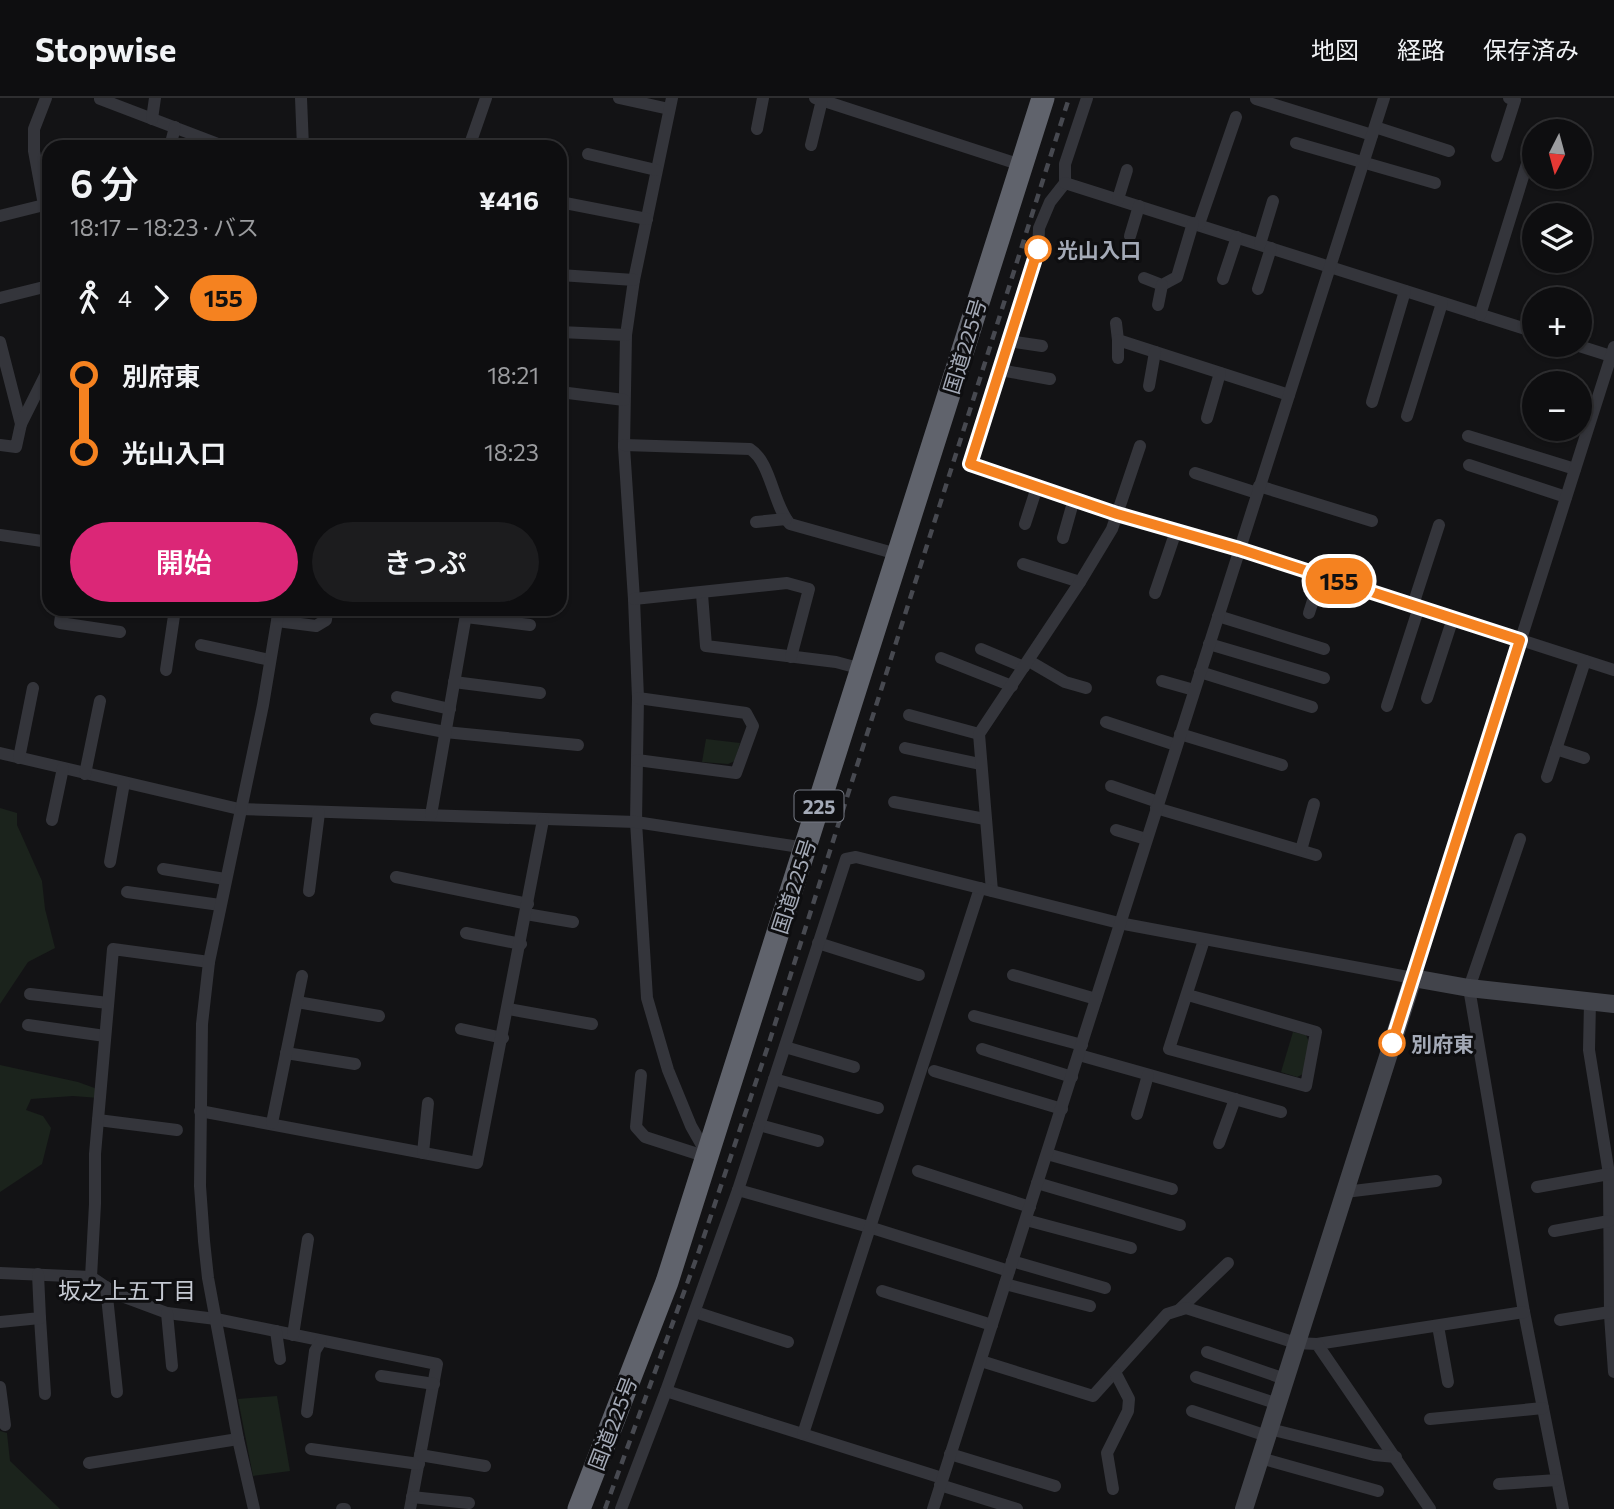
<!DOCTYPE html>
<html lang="ja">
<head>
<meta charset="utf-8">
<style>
	body { margin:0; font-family:Commissioner,"Noto Sans JP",sans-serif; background:#1c1c1e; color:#f1f3f6; height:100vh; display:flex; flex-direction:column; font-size:26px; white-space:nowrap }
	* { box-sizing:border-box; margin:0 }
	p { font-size:23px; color:#9b9c9f }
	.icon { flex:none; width:38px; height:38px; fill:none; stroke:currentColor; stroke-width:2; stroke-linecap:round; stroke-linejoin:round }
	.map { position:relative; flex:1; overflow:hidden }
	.side { position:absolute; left:42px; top:42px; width:525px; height:476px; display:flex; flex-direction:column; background:#0e0e10; border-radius:21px; box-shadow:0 2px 5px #0004,0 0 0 2px #2e2e30 }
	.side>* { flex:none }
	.badge { padding:0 14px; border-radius:23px; font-size:24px; line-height:46px }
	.needle { width:46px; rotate:186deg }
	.fabs { position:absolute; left:1522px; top:21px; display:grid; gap:14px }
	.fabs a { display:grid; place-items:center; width:70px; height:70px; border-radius:50%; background:#0e0e10; box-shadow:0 2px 5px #0004,0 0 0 2px #2e2e30; font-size:35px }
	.map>.badge { position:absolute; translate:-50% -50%; box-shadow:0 0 0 4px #fff }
	.legs { display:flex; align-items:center; gap:10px; height:77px; padding:0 28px; font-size:23px }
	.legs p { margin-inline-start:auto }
	.head { display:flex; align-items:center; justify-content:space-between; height:119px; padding:0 28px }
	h1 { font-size:38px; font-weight:600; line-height:52px }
	.action { display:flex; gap:14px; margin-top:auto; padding:14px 28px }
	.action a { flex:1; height:80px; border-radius:42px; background:#db2777; color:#fff; font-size:28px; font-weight:600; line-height:80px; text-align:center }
	.action a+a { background:#1c1c1e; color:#f1f3f6 }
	ul { padding:0 28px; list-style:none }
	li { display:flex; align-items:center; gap:24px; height:77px; font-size:26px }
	li i { display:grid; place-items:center; width:10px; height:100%; margin:0 9px; background:currentColor }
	li i::after { content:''; width:18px; height:18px; margin:-9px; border:5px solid; border-radius:50%; background:#0e0e10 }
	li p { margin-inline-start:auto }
	li:first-child i { background:linear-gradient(#0000 50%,currentColor 0) }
	li:last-child i { background:linear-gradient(currentColor 50%,#0000 0) }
	header { display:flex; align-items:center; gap:42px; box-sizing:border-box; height:98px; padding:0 35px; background:#0e0e10; border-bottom:2px solid #2e2e30 }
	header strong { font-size:33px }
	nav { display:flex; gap:38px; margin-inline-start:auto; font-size:24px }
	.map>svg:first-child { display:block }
	.green { fill:#1b231c }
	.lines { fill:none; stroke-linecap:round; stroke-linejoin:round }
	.street { stroke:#34353b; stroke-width:12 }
	.secondary { stroke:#42444b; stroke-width:18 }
	.highway { stroke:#60636c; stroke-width:23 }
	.rail { stroke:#474950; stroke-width:4.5; stroke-dasharray:9 7; stroke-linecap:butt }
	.line-1-casing { stroke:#fff; stroke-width:16 }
	.line-1 { stroke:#f58220; stroke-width:10 }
	.stop-1-dot { fill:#fff; stroke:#f58220; stroke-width:3.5 }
	.labels { text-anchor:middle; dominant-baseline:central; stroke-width:6; stroke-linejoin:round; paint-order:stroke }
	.shield { fill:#0e0e10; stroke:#777b85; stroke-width:2 }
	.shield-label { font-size:19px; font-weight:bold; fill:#a4aab7 }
	.stop-label { font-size:21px; font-weight:bold; fill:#a4aab7; stroke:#0e0e10; text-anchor:start }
	.street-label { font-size:21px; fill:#a4aab7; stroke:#0e0e10 }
	.neighbourhood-label { font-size:23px; fill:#c5c9d2; stroke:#0e0e10 }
</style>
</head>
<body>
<header>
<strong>Stopwise</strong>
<nav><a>地図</a><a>経路</a><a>保存済み</a></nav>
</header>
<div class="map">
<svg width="1614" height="1411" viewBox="0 0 1614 1411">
	<rect width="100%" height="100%" fill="#131315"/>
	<g class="green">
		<path d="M706,641l34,4 -5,18 -7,3 -26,-2z"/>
		<path d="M0,710l17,5v12l25,56 3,28 10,39 -27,14 -28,42z"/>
		<path d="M1293,934l13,3 3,7 -6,32 -6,3 -16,-5z"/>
		<path d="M0,967l78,17 22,8 -1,8 -26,-2 -42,3 -5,11 17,6 8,12 -9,36 -42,28z"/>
		<path d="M277,1298l13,75 -37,5 -15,-77z"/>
		<path d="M0,1333l7,2 3,28 50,48h-60z"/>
	</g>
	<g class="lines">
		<g class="street">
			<path d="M301,0l2,49"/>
			<path d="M619,0l50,11"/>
			<path d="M672,0l-38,182 -8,55 -2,112 10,152 4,99 -2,124 11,176 21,72 23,56 17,30"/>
			<path d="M815,0l206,67"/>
			<path d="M1087,0l-22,66v19l-15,19 -11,26 -1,26 -69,210 148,50 122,35 375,121"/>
			<path d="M100,1l126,48"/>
			<path d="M1256,1l116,36"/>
			<path d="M152,21l3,-21"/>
			<path d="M1375,29l74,24"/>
			<path d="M757,31l6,-31"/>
			<path d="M470,45l16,4"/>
			<path d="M1296,45l139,40"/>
			<path d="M811,47l11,-45"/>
			<path d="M170,49l5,-20"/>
			<path d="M469,49l17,-49"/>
			<path d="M588,56l68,16"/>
			<path d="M1497,58l18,-56 -6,-2"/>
			<path d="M1065,85l470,149"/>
			<path d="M1118,101l9,-29"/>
			<path d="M560,104l87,17"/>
			<path d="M0,118l44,-11 -10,-54v-22l12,-31"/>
			<path d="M1199,126l37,-107"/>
			<path d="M1130,138l9,-30"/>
			<path d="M1260,146l13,-43"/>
			<path d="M560,177l74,5"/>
			<path d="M1144,180l18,7 15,-8 16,-54"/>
			<path d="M1223,181l14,-42"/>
			<path d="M1258,191l13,-41"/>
			<path d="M0,200l48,-12"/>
			<path d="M1158,207l4,-20"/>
			<path d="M1480,217l55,-177"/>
			<path d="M1116,225l2,17 171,55"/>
			<path d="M560,234l66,3"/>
			<path d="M1118,242v18"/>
			<path d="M1009,243l33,5"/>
			<path d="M0,244l21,82 -5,23 -16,-2"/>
			<path d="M1576,247l38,12"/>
			<path d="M1000,272l50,9"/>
			<path d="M1149,288l6,-34"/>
			<path d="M560,294l64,8"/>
			<path d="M1372,304l33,-111"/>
			<path d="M1407,318l35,-113"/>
			<path d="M1207,320l13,-45"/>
			<path d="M21,326l28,-56"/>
			<path d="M1468,338l107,33"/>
			<path d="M624,347l126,4c21,13 23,56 40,75l107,30"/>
			<path d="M1469,367l97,32"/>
			<path d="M1195,375l62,20"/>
			<path d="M1259,388l113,35"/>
			<path d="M756,424l30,-3"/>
			<path d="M1025,426l12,-37"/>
			<path d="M0,437l49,7"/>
			<path d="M1063,440l11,-39"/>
			<path d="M1023,466l57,18"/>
			<path d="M1155,495l21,-62"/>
			<path d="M702,496l4,52 130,16 26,7"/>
			<path d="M634,501l153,-16 22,6 -18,68"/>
			<path d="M1413,507l26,-80"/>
			<path d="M62,511l-2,14 60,9"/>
			<path d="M1309,515l12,-38"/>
			<path d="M1218,518l106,33"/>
			<path d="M466,519l64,8"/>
			<path d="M277,523l39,5 10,-6 1,-11"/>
			<path d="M1209,546l115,34"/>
			<path d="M201,547l69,15"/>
			<path d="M981,551l43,18"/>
			<path d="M941,560l71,28"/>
			<path d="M1029,563l36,21 21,6"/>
			<path d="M166,572l9,-61"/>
			<path d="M1200,574l112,35"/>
			<path d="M1162,583l32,9"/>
			<path d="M454,584l86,11"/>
			<path d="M397,599l53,12"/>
			<path d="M1427,600l26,-80"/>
			<path d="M1387,608l32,-99"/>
			<path d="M909,617l70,19"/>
			<path d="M376,621l69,13 133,13"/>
			<path d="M1106,624l70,23"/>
			<path d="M1180,636l102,31"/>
			<path d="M905,650l75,16"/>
			<path d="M1556,651l28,9"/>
			<path d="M0,655l239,56 397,13 170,26"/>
			<path d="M19,660l14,-70"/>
			<path d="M637,662l99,13 17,-47 -7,-13 -108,-15"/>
			<path d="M85,676l15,-73"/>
			<path d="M1547,679l38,-116"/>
			<path d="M1111,688l47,16"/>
			<path d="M894,704l91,17"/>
			<path d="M1156,710l160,47"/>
			<path d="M431,717l36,-206"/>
			<path d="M52,722l11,-52"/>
			<path d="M1116,732l30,9"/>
			<path d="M1520,741l-51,149 55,324 39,197"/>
			<path d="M1301,752l13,-46"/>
			<path d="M110,764l14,-79"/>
			<path d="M163,771l62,10"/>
			<path d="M396,779l132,27"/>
			<path d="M309,793l10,-78"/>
			<path d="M992,793l-13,-157 101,-152 32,-53 28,-83"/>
			<path d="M127,794l93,13"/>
			<path d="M526,816l47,8"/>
			<path d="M466,835l55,11"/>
			<path d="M818,845l101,32"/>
			<path d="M1013,877l83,24"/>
			<path d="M30,896l78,9"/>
			<path d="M1188,897l128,37 -10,54 -137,-37 35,-109"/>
			<path d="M297,904l82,14"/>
			<path d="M1590,904l-1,48 20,124 1,141 4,57"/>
			<path d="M508,911l84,15"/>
			<path d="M974,918l108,29"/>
			<path d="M28,927l77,11"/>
			<path d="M461,931l42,9"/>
			<path d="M785,949l69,20"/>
			<path d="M982,951l90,28"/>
			<path d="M286,955l69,11"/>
			<path d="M1079,957l202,57"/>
			<path d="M934,973l128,38"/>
			<path d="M641,977l-5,52 9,10 62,20"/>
			<path d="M774,981l104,29"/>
			<path d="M200,1013l277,52 66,-343"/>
			<path d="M1137,1016l11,-39"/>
			<path d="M98,1022l79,10"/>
			<path d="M272,1025l30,-147"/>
			<path d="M759,1027l59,16"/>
			<path d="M1219,1045l16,-44"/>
			<path d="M423,1055l5,-50"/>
			<path d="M1047,1056l125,35"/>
			<path d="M918,1073l112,36"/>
			<path d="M1037,1085l143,42"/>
			<path d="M1537,1089l72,-13"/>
			<path d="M738,1092l131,37 140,44"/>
			<path d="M1345,1094l91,-11"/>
			<path d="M1026,1122l105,28"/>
			<path d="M1554,1133l55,-10"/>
			<path d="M1012,1163l93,27"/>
			<path d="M0,1175l91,4 25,17 51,19 49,6 221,45 -27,145"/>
			<path d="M91,1179l4,-73v-50l18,-205 96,13"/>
			<path d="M1005,1186l85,22"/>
			<path d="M106,1189l11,105"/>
			<path d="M882,1193l110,34"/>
			<path d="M1179,1212l49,-47"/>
			<path d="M695,1214l93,30"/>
			<path d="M167,1215l5,53"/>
			<path d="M40,1220l5,76"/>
			<path d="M1560,1222l50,-8"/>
			<path d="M0,1224l40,-4 -2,-44"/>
			<path d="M1438,1228l10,56"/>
			<path d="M276,1233l4,28"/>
			<path d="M293,1237l15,-96"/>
			<path d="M1317,1246l207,-32"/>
			<path d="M1207,1254l78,27"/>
			<path d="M981,1263l112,35 74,-82 19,-6 110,35 21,1 113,165"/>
			<path d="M381,1278l53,8"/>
			<path d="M1196,1279l82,27"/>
			<path d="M0,1289l5,38"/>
			<path d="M666,1293l276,87"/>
			<path d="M1192,1313l75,25"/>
			<path d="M307,1314l8,-61 6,-10"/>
			<path d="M1430,1321l113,-11"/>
			<path d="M1270,1331l104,26 22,2"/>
			<path d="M803,1336l177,-546"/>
			<path d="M311,1351l108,15"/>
			<path d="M950,1356l105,32"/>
			<path d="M420,1357l65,11"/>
			<path d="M1260,1360l118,33"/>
			<path d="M89,1365l149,-24"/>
			<path d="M1499,1386l58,-4"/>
			<path d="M940,1387l77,24"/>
			<path d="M1113,1391l-6,-36 21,-42 1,-12 -14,-27"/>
			<path d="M412,1399l57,6"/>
			<path d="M254,1411l-16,-70 -30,-161 -4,-37 -4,-55 2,-162 7,-62 54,-257 16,-96"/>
			<path d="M342,1411h3"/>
			<path d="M621,1411l45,-118 72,-201 108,-331 10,-2 263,66 294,55 201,-631"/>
			<path d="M933,1411l451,-1411"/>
		</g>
		<path class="secondary" d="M1244,1411l169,-531 56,10 145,16"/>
		<path class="highway" d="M579,1411l88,-227 376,-1184"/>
		<path class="rail" d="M605,1411l94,-258 69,-205 301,-948"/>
	</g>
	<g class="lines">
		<g class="line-1-casing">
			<path id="line-1" d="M1038,151l-68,215 147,50 122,35 281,91 -128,403"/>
		</g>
		<use href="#line-1" class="line-1"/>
	</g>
	<g class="stop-1-dot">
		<circle cx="1038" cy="151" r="12"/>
		<circle cx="1392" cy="945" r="12"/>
	</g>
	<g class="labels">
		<rect class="shield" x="794.5" y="692.5" width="49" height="31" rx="5"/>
		<g class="shield-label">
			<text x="819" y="708">225</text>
		</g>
		<g class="stop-label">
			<text x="1057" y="151">光山入口</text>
			<text x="1411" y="945">別府東</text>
		</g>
		<g class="street-label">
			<text transform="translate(964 248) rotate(-73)">国道225号</text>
			<text transform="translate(793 788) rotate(-72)">国道225号</text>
			<text transform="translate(612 1325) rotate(-69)">国道225号</text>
		</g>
		<g class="neighbourhood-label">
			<text x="127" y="1192">坂之上五丁目</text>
		</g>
	</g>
</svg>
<div class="fabs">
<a><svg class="needle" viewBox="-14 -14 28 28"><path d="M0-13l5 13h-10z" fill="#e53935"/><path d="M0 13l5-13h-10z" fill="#9b9c9f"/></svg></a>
<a><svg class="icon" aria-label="layers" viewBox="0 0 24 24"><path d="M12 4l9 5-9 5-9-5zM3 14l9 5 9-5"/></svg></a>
<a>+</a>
<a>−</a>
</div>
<b class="badge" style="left:1339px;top:483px;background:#f58220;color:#111">155</b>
<section class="side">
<div class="head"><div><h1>6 分</h1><p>18:17 – 18:23 · バス</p></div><b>¥416</b></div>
<div class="legs"><svg class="icon" aria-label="walk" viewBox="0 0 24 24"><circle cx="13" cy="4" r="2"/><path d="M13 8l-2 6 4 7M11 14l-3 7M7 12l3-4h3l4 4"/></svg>4<svg class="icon" aria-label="forward" viewBox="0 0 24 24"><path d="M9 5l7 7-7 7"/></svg><b class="badge" style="background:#f58220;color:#111">155</b></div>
<ul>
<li><i style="color:#f58220"></i><b>別府東</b><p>18:21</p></li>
<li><i style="color:#f58220"></i><b>光山入口</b><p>18:23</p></li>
</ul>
<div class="action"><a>開始</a><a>きっぷ</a></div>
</section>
</div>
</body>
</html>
